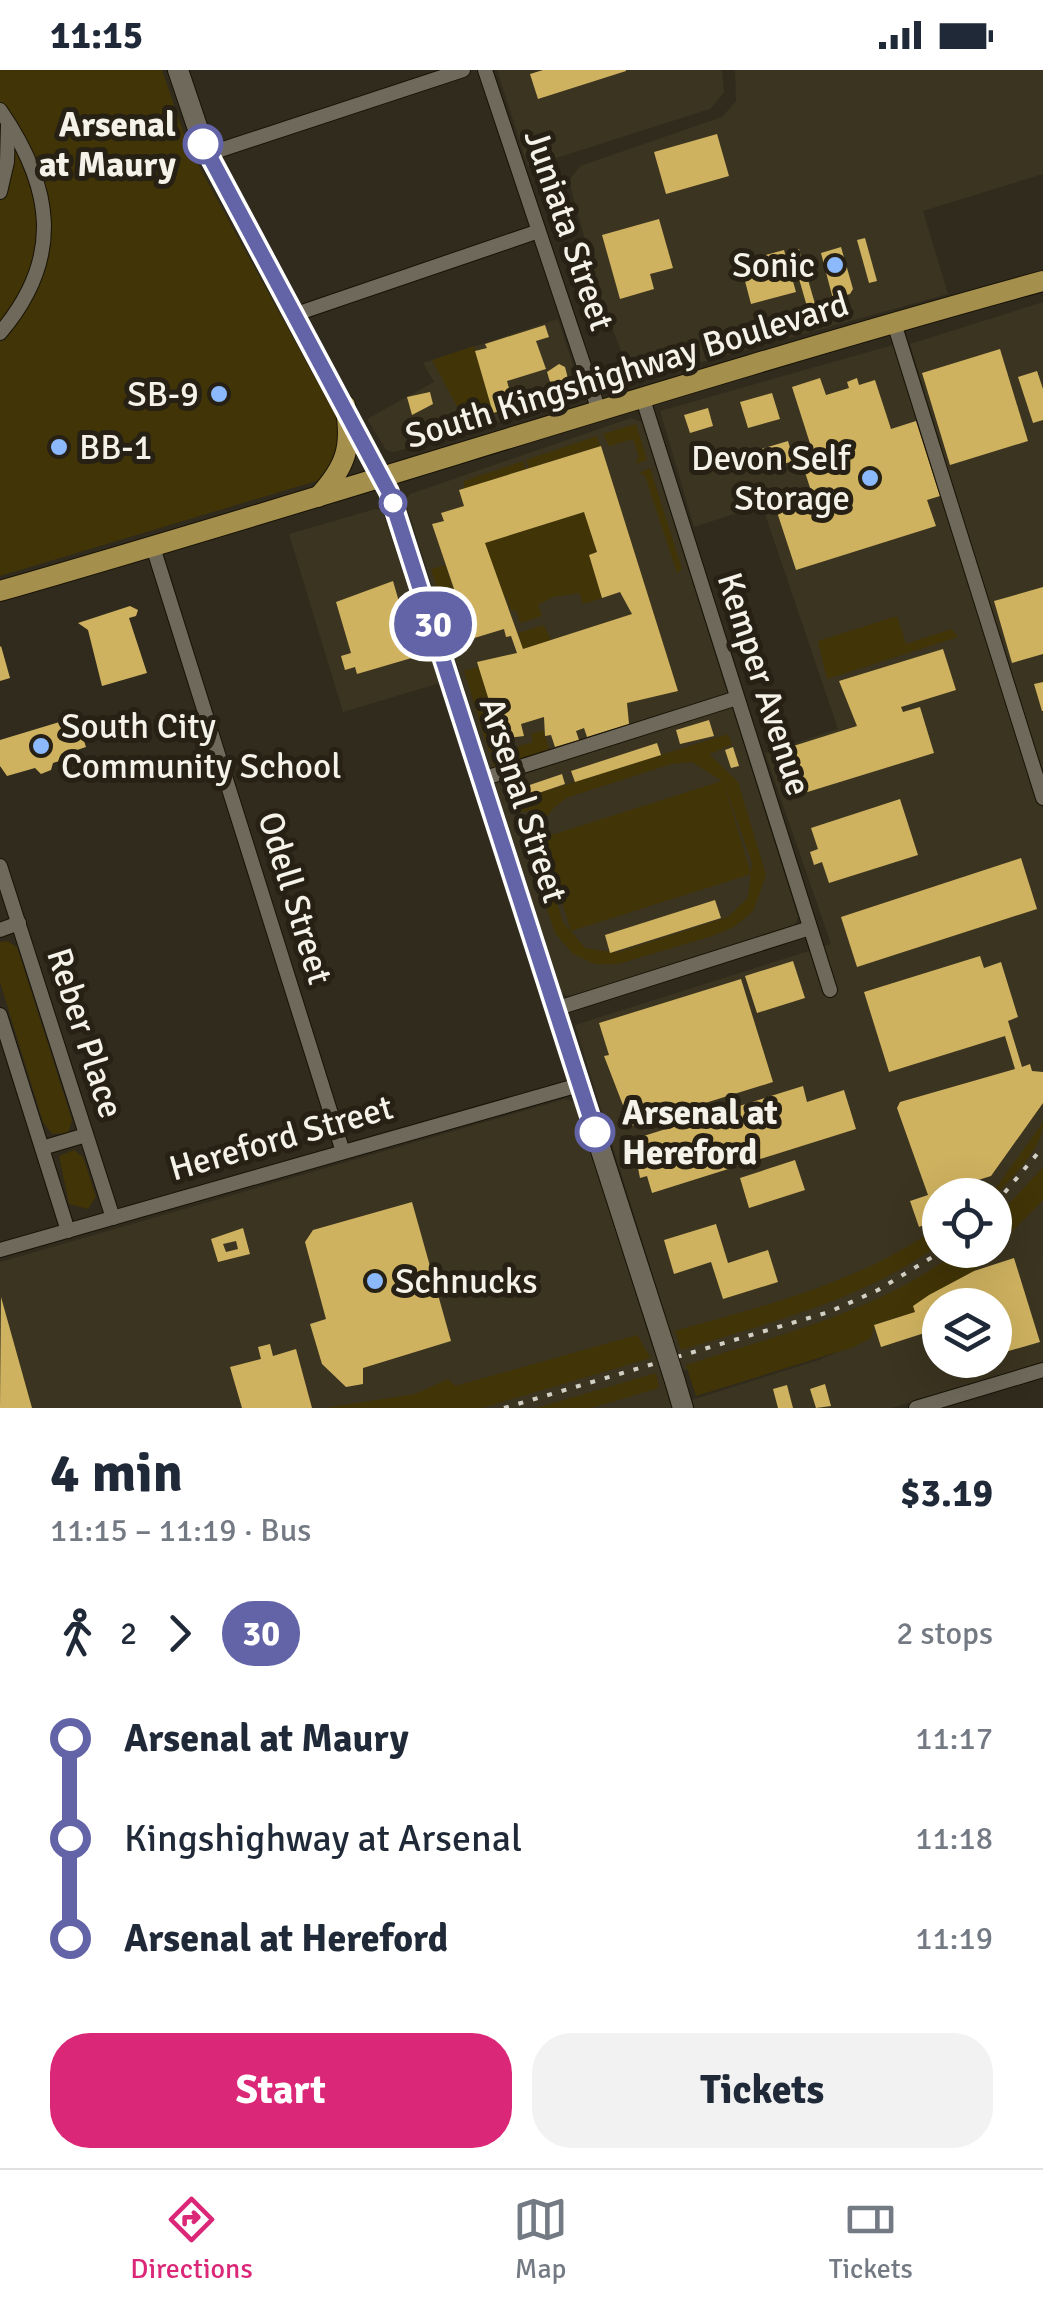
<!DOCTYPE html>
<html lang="en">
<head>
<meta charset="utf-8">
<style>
	body { margin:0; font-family:Signika,sans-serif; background:#f2f2f3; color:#1f2937; height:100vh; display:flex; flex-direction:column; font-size:38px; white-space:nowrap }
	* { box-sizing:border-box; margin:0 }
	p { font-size:32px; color:#747a83 }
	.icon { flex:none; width:55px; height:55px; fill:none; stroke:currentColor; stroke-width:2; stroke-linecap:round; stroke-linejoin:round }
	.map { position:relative; height:1338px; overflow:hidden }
	.panel { display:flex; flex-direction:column; background:#fff; flex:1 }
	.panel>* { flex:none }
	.badge { padding:0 20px; border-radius:32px; font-size:35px; line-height:65px }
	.fabs { position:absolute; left:922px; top:1108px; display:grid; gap:20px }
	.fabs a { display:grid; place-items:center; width:90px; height:90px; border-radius:50%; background:#fff; box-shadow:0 10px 40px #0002; font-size:50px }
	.map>.badge { position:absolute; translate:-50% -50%; box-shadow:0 0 0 5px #fff }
	.legs { display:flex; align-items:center; gap:15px; height:110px; padding:0 50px; font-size:32px }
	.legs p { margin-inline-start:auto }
	.head { display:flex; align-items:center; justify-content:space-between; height:170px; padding:0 50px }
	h1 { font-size:55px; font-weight:700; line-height:75px }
	.action { display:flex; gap:20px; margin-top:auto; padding:20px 50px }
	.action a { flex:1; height:115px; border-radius:40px; background:#db2777; color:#fff; font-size:40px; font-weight:700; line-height:115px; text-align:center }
	.action a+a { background:#f2f2f3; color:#1f2937 }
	ul { padding:0 50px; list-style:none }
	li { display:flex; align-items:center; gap:35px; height:100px; font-size:38px }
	li i { display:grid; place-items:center; width:15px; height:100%; margin:0 12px; background:currentColor }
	li i::after { content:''; width:25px; height:25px; margin:-12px; border:8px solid; border-radius:50%; background:#fff }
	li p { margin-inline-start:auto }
	li:first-child i { background:linear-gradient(#0000 50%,currentColor 0) }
	li:last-child i { background:linear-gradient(currentColor 50%,#0000 0) }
	.status { display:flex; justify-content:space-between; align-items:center; height:70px; padding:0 50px; background:#fff; direction:ltr }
	.status svg { height:28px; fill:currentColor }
	.tabs { display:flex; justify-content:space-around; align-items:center; height:140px; border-top:2px solid #e0e1e3; background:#fff; font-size:28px; color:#747a83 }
	.tabs a { display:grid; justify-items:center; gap:5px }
	.tabs .active { color:#db2777 }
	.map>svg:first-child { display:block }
	.built { fill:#3b3420; fill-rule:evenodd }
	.green { fill:#413407; fill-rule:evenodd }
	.building { fill:#cfb260; fill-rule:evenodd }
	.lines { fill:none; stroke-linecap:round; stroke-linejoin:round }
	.street-casing { stroke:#181307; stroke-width:16 }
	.secondary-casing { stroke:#181307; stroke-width:22 }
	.primary-casing { stroke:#181307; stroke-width:22 }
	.street { stroke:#6e695a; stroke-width:14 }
	.secondary { stroke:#6e695a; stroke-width:20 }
	.primary { stroke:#a58f4c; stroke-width:20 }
	.rail { stroke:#d2cfc5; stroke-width:4; stroke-dasharray:5 10; stroke-linecap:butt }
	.secondary-bridge-casing { stroke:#181307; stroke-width:22; stroke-linecap:butt }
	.secondary-bridge { stroke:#6e695a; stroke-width:20 }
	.line-1-casing { stroke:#fff; stroke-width:22 }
	.line-1 { stroke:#6364a8; stroke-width:15 }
	.stop-1-dot { fill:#fff; stroke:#6364a8; stroke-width:5 }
	.poi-dot { fill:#8bb9fc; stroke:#262114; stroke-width:4 }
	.labels { text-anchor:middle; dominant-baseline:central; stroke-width:10; stroke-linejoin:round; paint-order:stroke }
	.stop-label { font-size:35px; font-weight:bold; fill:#f5f2e9; stroke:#262114; text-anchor:end }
	.street-label { font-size:35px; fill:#f5f2e9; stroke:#262114 }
	.poi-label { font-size:35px; fill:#f5f2e9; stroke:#262114; text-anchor:end }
</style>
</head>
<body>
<div class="status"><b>11:15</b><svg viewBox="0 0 49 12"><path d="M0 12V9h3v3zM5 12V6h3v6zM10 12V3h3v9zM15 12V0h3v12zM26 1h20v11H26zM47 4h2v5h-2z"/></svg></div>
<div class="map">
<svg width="1043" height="1338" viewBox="0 0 1043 1338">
	<rect width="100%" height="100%" fill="#302b1d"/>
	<g class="built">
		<path d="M497,0h225l2,23 -14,16 -182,58z"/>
		<path d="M735,0h308v104l-120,37 25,83 -310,86 -8,-6 -29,-75 -32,-118 11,-15 142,-49 14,-16z"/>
		<path d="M1043,232v1060l-151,46h-198l-3,-8 128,-40 47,-20 -203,34 10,34h-673v-146l565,-163 11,3 76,244 21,-6 -98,-315 256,-81 -66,-191 73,-24 -76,-224 -68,22 -34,-116 233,-66 68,169 -51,-170zM940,1125h55v55h-55zM940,1235h55v55h-55z"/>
		<path d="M558,249l23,71 -4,10 -183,52 -8,-2 -19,-31 67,-37 -11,-19z"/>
		<path d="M631,348l11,4 156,495 -3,8 -226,72 -8,-5 -156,-492 5,-6z"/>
		<path d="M375,439l7,1 58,173 -97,29 -54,-178z"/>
	</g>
	<g class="green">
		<path d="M0,0h162l27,78 149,272 6,23 -21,36 -323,97z"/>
		<path d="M474,276l19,67 -28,8 -33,-61z"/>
		<path d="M636,354l11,36 -12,4 4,-7 -6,-18 -24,7 -6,-12z"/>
		<path d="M597,366l3,10 -71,22 -3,-8z"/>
		<path d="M523,391l3,8 -62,20v-8z"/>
		<path d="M650,398l32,101 -5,4 -32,-97 -6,-3z"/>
		<path d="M584,442l13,40 -8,4 13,42 -19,6 -4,-11 -26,4 -15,8 4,11 -22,7 -4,-13 -5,1 -5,-15 -4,1 -17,-54z"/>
		<path d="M445,495l26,74 -17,2 -23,-72z"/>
		<path d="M897,546l9,28 46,-15 6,8 -131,42 -9,-38z"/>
		<path d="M544,555l7,15 -28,9 -5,-16z"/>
		<path d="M479,597l25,80 -15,5 -25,-81z"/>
		<path d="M543,660l6,19 -55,18 -4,-12 43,-13 -2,-8z"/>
		<path d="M728,664l4,11 -23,9 29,28 28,93 -13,36 -19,16 -22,9 -94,28h-23l-22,-10 -18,-21 -26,-80 6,-43 -14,2 -4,-12zM692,692l30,19 -180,57 29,93 180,-57 -28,-93 29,82 -4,35 -20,19 -112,36 -31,-5 -22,-26 -22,-71c-4,-24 7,-43 28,-54l102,-33z"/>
		<path d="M7,871l10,6 55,173 -4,13 -16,1 -9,-12 -43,-140v-40z"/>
		<path d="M1043,1052c0,26 -30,55 -48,73h-10l11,-7z"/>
		<path d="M74,1080l9,7 13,40 -8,12 -19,-5 -10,-48z"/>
		<path d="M1043,1097v33l-48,49v-30z"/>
		<path d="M940,1156v18c-77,56 -169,78 -259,106l-6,-19c95,-27 183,-48 265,-105z"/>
		<path d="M959,1180h35l-20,21 -60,35 1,6 -40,12 -4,14 -17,9 -158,49 -10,-31c95,-31 192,-53 273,-115z"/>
		<path d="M637,1265l14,23 -169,50h-158l91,-14 33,-15 7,7z"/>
		<path d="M656,1303l3,15 -68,20h-55z"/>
	</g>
	<g class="building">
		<path d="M543,0h83v1l-88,28 -8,-25z"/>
		<path d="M717,64l12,42 -63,18 -12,-42z"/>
		<path d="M659,149l14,49 -23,6 4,15 -34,10 -18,-64z"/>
		<path d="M865,168l12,43 -8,2 -12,-43z"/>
		<path d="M841,177l12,42 -3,5 -17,5 -12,-46z"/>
		<path d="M799,179l19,65 -8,3 -19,-66z"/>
		<path d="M784,180l12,42 -45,12 -11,-42z"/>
		<path d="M545,255l4,12 -13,4 10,28 -39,12 7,26 -21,6 -18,-62 12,-3 -2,-4z"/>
		<path d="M1000,279l28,92 -78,24 -28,-92z"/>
		<path d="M559,294l6,3 6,23 -17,5 -7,-23z"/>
		<path d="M1037,301l6,18v31l-10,3 -15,-46z"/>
		<path d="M820,308l6,17 23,-7 -2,-6 10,-4 2,7 16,-5 16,49 25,-8 24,75 -13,4 9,26 -140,44 -20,-61 37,-12 -12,-37 13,-4 -22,-69z"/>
		<path d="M430,322l3,12 -21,11 -5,-18z"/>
		<path d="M772,323l8,26 -32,9 -8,-26z"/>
		<path d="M708,338l5,18 -23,7 -6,-18z"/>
		<path d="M788,371l6,20 -37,10 -6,-19z"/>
		<path d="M601,376l77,245 -51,12 2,21 -42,13 -3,-9 -8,3 3,9 -24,7 -4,-12 -6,1 -1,-19 -23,7 3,12 -23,3 -24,-77 40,-9 -6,-17 -5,1 -2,-8 -33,10 -39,-115 12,-3 -3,-8 23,-7 -5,-16zM584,442l13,40 -8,3 13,43 18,-6 12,22 -109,35 -38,-106z"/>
		<path d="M393,511l22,76 -58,17 -2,-7 -10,3 -4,-14 10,-3 -15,-51z"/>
		<path d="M1043,517v67l-31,9 -18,-62z"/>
		<path d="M130,536l8,4 -2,6 -7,2 18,55 -45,13 -14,-56 -10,-7z"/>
		<path d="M1,576l9,32 -10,3v-34z"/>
		<path d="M943,579l13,41 -55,17 2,5 17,-5 14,46 -133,41 -14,-46 70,-22 -18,-45z"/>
		<path d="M1043,612v29h-1l-8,-27z"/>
		<path d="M76,647l10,30 -9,3 1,5 -25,8 -2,7 -10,4 -6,-6 -28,8 -7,-10v-26z"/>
		<path d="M709,650l5,16 -34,8 -4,-14z"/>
		<path d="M657,673l4,12 -86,27 -4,-11z"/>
		<path d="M733,677l6,19 -8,2 -6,-18z"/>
		<path d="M562,704l3,10 -47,16 -3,-10z"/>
		<path d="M900,729l18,56 -89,28 -7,-21 -8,3 -4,-13 8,-3 -7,-21z"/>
		<path d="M1021,788l16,51 -180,58 -16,-50z"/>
		<path d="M715,830l6,18 -111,35 -5,-18z"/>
		<path d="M980,886l4,12 17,-6 17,55 -10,4 14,46 8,-3 2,7 11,1v31l-52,73 -32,10 2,9h-21v23l-21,9 -9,-26 18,-6 -31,-87 3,-6 115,-33 -10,-33 -116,36 -25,-80z"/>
		<path d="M793,891l12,37 -48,15 -12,-37z"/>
		<path d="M741,909l32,103 -142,44 -27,-70 5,-1 -10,-32z"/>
		<path d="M803,1016l4,16 37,-12 12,39 -204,64 -5,-17 -7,2 -2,-10 5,-1 -9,-28z"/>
		<path d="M795,1090l10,30 -56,18 -9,-30z"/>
		<path d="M412,1132l39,139 -88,27v16l-17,3 -24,-23 -12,-40 16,-5 -21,-77 8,-12z"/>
		<path d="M716,1154l12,39 40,-13 10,32 -55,17 -12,-37 -37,12 -10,-34z"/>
		<path d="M243,1158l7,26 -32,8 -7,-23zM236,1171l2,8 -12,3 -3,-8z"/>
		<path d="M1014,1188l26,84 -45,13v-50h-55v23l-59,19 -7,-22 41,-13 -2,-6 16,-11 45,-24z"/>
		<path d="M1,1227l31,111h-32z"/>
		<path d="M270,1274l3,12 23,-7 16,59h-70l-12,-41 31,-8 -3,-12z"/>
		<path d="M825,1314l6,22 -15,2 -6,-19z"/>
		<path d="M787,1315l6,23h-15l-5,-19z"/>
	</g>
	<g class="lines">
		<g class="street-casing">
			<g id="street">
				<path d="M485,0l113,338"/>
				<path d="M0,40c53,77 64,148 0,223"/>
				<path d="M208,84l255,-84"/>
				<path d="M0,122l7,-30 1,-38"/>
				<path d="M296,244l240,-82"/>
				<path d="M894,253l149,475"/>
				<path d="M642,326l188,594"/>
				<path d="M153,477l190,605"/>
				<path d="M482,709l255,-81"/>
				<path d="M0,796l113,352"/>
				<path d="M0,860l19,-7"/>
				<path d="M555,939l255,-81"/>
				<path d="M0,945l68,216"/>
				<path d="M42,1078l44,-13"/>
				<path d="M0,1180l579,-165"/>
				<path d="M916,1338l127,-38"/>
			</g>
		</g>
		<g class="secondary-casing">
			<g id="secondary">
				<path d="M178,0l25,74 186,348 274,851"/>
				<path d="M675,1311l8,27"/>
			</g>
		</g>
		<g class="primary-casing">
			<g id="primary">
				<path d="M318,427c28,-30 35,-51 27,-92"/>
				<path d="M0,521c349,-100 693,-214 1043,-310"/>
			</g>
		</g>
		<use href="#street" class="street"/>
		<use href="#secondary" class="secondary"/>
		<use href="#primary" class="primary"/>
		<g class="rail">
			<path d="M995,1134l48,-57"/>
			<path d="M504,1338l325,-96 49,-22 66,-40"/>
		</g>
		<g class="secondary-bridge-casing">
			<path id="secondary-bridge" d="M663,1273l12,38"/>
		</g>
		<use href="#secondary-bridge" class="secondary-bridge"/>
	</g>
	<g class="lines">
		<g class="line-1-casing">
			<path id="line-1" d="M203,74l186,348 206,640"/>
		</g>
		<use href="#line-1" class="line-1"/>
	</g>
	<g class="stop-1-dot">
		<circle cx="203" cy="74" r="18"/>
		<circle cx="393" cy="433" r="12"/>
		<circle cx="595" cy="1062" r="18"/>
	</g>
	<g class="poi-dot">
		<circle cx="835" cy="195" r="10"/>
		<circle cx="219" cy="324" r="10"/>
		<circle cx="59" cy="377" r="10"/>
		<circle cx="870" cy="408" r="10"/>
		<circle cx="41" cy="676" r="10"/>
		<circle cx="375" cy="1211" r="10"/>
	</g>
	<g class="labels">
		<g class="stop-label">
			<text x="176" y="54">Arsenal<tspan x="176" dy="40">at Maury</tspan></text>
			<text x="622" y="1042" text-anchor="start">Arsenal at<tspan x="622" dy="40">Hereford</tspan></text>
		</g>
		<g class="street-label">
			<text transform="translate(569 160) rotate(71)">Juniata Street</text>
			<text transform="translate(627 300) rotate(-17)">South Kingshighway Boulevard</text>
			<text transform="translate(764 614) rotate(72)">Kemper Avenue</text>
			<text transform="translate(523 730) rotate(72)">Arsenal Street</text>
			<text transform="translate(295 828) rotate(73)">Odell Street</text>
			<text transform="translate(85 963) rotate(72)">Reber Place</text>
			<text transform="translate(281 1068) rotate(-16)">Hereford Street</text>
		</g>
		<g class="poi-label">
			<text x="815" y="195">Sonic</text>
			<text x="199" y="324">SB-9</text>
			<text x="79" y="377" text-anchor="start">BB-1</text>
			<text x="850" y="388">Devon Self<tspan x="850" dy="40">Storage</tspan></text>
			<text x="61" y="656" text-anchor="start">South City<tspan x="61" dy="40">Community School</tspan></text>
			<text x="395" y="1211" text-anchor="start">Schnucks</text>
		</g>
	</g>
</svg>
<div class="fabs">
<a><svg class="icon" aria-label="locate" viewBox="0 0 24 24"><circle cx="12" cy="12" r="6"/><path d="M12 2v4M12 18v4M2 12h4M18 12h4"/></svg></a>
<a><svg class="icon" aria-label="layers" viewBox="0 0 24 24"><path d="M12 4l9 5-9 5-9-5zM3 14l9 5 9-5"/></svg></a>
</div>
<b class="badge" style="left:433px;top:554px;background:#6364a8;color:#fff">30</b>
</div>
<section class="panel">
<div class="head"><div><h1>4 min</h1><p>11:15 – 11:19 · Bus</p></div><b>$3.19</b></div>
<div class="legs"><svg class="icon" aria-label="walk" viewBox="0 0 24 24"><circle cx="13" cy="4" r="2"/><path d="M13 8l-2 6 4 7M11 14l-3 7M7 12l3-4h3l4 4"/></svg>2<svg class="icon" aria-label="forward" viewBox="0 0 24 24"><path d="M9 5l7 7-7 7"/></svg><b class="badge" style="background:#6364a8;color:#fff">30</b><p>2 stops</p></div>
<ul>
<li><i style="color:#6364a8"></i><b>Arsenal at Maury</b><p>11:17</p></li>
<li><i style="color:#6364a8"></i><span>Kingshighway at Arsenal</span><p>11:18</p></li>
<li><i style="color:#6364a8"></i><b>Arsenal at Hereford</b><p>11:19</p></li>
</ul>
<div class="action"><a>Start</a><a>Tickets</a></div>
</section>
<nav class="tabs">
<a class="active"><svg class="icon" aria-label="directions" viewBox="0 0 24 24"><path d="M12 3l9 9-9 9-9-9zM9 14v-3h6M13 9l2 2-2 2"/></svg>Directions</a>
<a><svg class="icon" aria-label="map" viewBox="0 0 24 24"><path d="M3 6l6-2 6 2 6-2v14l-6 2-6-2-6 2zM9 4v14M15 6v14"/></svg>Map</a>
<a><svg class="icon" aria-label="tickets" viewBox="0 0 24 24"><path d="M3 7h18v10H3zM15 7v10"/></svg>Tickets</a>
</nav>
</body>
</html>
